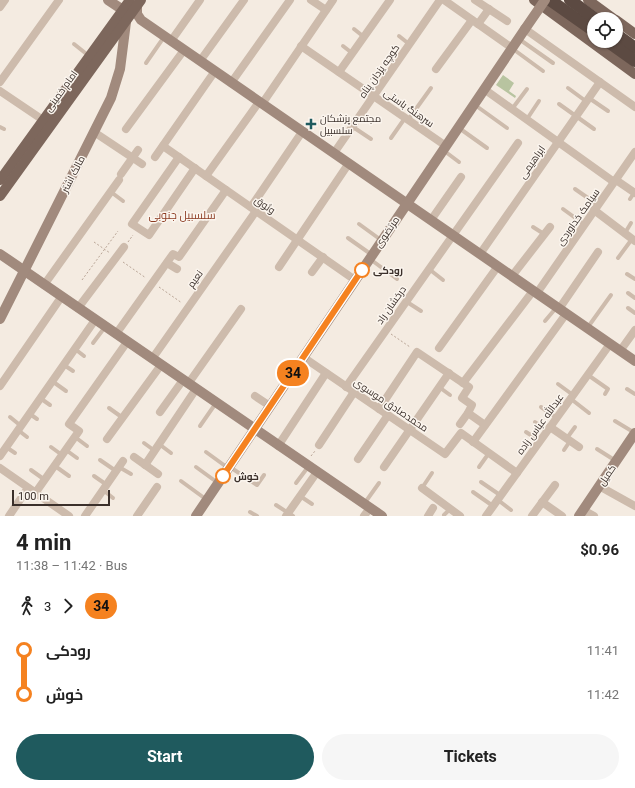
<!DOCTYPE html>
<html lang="en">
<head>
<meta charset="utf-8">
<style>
	body { margin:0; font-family:Roboto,Cairo,sans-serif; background:#f6f6f6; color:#222; height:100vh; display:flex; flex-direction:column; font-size:15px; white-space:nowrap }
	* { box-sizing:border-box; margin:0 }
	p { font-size:13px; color:#767676 }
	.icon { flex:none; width:22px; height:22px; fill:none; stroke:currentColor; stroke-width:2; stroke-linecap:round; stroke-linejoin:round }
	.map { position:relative; height:516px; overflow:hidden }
	.panel { display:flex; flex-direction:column; background:#fff; flex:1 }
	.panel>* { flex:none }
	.badge { padding:0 8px; border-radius:13px; font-size:14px; line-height:26px }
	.fabs { position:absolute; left:587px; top:12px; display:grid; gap:8px }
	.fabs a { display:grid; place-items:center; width:36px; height:36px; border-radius:50%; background:#fff; box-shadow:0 1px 3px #0004; font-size:20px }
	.scale { position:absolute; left:12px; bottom:10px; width:98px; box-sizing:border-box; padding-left:4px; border:2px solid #3b302b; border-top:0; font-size:11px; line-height:14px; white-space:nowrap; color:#3b302b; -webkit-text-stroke:3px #fbf5ee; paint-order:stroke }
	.map>.badge { position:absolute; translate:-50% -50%; box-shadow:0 0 0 2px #fff }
	.legs { display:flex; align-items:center; gap:6px; height:44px; padding:0 16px; font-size:13px }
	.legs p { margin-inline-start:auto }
	.summary { display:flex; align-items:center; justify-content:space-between; height:68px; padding:0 16px }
	h1 { font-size:22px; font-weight:700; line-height:30px }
	.action { display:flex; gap:8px; margin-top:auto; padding:8px 16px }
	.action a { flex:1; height:46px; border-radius:24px; background:#1f5a5e; color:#fff; font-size:16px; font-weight:700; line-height:46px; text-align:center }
	.action a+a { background:#f6f6f6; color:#222 }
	ul { padding:0 16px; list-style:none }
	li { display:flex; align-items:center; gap:14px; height:44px; font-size:15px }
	li i { display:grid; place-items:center; width:6px; height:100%; margin:0 5px; background:currentColor }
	li i::after { content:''; width:10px; height:10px; margin:-5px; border:3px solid; border-radius:50%; background:#fff }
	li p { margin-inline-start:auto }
	li:first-child i { background:linear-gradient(#0000 50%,currentColor 0) }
	li:last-child i { background:linear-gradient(currentColor 50%,#0000 0) }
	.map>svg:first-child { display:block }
	.green { fill:#b8c4a0 }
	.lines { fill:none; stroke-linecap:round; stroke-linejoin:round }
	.path { stroke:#b9a596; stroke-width:1; stroke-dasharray:2 2; stroke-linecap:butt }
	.lane { stroke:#cdbbac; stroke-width:4 }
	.street { stroke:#cdbbac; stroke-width:8 }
	.secondary { stroke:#a18a7d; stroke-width:10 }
	.primary { stroke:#7d675c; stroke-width:10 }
	.highway { stroke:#5c4a42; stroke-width:12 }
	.secondary-bridge { stroke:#a18a7d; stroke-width:10 }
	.line-1-casing { stroke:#fff; stroke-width:9 }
	.line-1 { stroke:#f58220; stroke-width:6 }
	.poi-dot { fill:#1f5a5e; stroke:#fbf5ee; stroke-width:1.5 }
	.stop-1-dot { fill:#fff; stroke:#f58220; stroke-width:2 }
	.labels { text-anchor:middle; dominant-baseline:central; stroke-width:3; stroke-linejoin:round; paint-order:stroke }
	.street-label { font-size:10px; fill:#3b302b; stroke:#fbf5ee }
	.poi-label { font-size:10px; fill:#3b302b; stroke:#fbf5ee; text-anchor:start }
	.stop-label { font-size:10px; font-weight:bold; fill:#3b302b; stroke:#fbf5ee; text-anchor:start }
	.neighbourhood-label { font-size:11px; fill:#8c3b22; stroke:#fbf5ee }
</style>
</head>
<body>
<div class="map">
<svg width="635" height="516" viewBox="0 0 635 516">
	<rect width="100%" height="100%" fill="#f4ebe1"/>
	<path class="green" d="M503,75l11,8 -5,8 7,5 -1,2 -19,-13z"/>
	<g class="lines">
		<g class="path">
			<path d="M94,242l16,11"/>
			<path d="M128,242l5,-7"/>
			<path d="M123,262l23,16"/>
			<path d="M82,280l36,-49"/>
			<path d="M159,287l23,16"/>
			<path d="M391,334l19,13"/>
			<path d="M311,456l4,-5"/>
		</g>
		<g class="lane">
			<path d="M354,29l10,8"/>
			<path d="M399,36l10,8"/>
			<path d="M519,39l34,24"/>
			<path d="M74,44l15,12"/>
			<path d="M343,46l9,7"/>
			<path d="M513,49l30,22"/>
			<path d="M146,63l18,-26"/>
			<path d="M568,88l19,14"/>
			<path d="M589,98l19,13"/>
			<path d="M559,104l35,25"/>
			<path d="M475,105l32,23"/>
			<path d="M512,109l15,-20"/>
			<path d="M527,119l12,-18"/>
			<path d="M408,120l23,-32"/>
			<path d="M0,127l4,2"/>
			<path d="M353,127l18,12"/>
			<path d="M459,128l28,20"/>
			<path d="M391,138l14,-20"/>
			<path d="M443,150l16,12"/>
			<path d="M575,189l23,16"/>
			<path d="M111,192l12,9"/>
			<path d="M630,199l4,-6"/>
			<path d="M563,209l22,16"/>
			<path d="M359,224l22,16"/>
			<path d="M533,227l11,7"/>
			<path d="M625,233l6,-10"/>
			<path d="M348,238l24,17"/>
			<path d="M618,258l14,-19"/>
			<path d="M370,259l27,20"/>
			<path d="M429,269l14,11"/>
			<path d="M627,274l8,5"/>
			<path d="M628,293l7,5"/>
			<path d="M407,302l14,9"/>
			<path d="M628,308l7,5"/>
			<path d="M545,321l11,-13"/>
			<path d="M588,327l23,-32"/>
			<path d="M93,343l12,-16"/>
			<path d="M75,349l9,7"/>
			<path d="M64,365l9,6"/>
			<path d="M588,375l20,14 -3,5"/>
			<path d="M52,381l14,10"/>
			<path d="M558,384l15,11"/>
			<path d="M439,387l11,8"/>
			<path d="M627,389l8,5"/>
			<path d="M40,398l10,7"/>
			<path d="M571,399l18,14"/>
			<path d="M541,407l16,11"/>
			<path d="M109,408l14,10"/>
			<path d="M30,414l7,5"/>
			<path d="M10,417l11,9"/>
			<path d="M615,421l20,12"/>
			<path d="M535,422l12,9"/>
			<path d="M200,426l16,-23"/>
			<path d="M18,430l9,7"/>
			<path d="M526,432l14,9"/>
			<path d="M75,437l12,9"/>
			<path d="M567,438l8,-11"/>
			<path d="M144,443l11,8"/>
			<path d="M159,444l12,9"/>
			<path d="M6,447l9,6"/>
			<path d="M51,447l11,8"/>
			<path d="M597,449l19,12"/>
			<path d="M66,450l11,8"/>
			<path d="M564,450l6,-9"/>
			<path d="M206,452l22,16"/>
			<path d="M100,460l16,11"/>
			<path d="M55,466l14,10"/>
			<path d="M119,467l12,7"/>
			<path d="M196,467l22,16"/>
			<path d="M230,467l27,18 7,-10"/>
			<path d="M479,467l10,-14"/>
			<path d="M31,470l14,10"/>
			<path d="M94,476l13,9"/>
			<path d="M181,481l26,19"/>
			<path d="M481,482l19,13"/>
			<path d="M296,483l12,-16"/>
			<path d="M422,488l10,-15"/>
			<path d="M103,490l10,8"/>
			<path d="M473,492l20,14"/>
			<path d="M300,496l12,8"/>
			<path d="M498,500l13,10"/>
			<path d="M364,504l15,-21"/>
			<path d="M276,505l17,11"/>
			<path d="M250,512l7,4"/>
			<path d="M444,515l6,-6"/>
		</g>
		<g class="street">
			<path d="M311,0l15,10"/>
			<path d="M444,0l68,48"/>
			<path d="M475,0l32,21"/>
			<path d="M0,7l5,-7"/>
			<path d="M478,24l11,-15"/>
			<path d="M525,29l110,78"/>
			<path d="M171,41l29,-41"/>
			<path d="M301,46l145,100"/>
			<path d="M200,61l44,-61"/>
			<path d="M436,69l36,-49"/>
			<path d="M339,72l51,-72"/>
			<path d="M0,82l59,-82"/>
			<path d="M231,83l59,-83"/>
			<path d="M484,89l130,93"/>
			<path d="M0,91l43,29"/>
			<path d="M262,104l71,-104"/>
			<path d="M126,129l58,-79"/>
			<path d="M94,132l48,32"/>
			<path d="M163,146l192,134"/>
			<path d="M334,153l106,-153"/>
			<path d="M155,157l60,-86"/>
			<path d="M179,157l-47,67 17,11 46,-67"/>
			<path d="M121,174l17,-24"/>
			<path d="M206,176l53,-74"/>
			<path d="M616,180l19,13"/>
			<path d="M251,207l51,-75"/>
			<path d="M594,210l41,31"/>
			<path d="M431,220l30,-43"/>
			<path d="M480,254l120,-172"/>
			<path d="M167,263l10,6"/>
			<path d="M279,267l70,-104"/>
			<path d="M312,272l11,-15"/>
			<path d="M512,276l38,-49"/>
			<path d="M44,285l75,-105"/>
			<path d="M537,293l98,-141"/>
			<path d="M78,308l46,-61"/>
			<path d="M559,309l39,-57"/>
			<path d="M116,334l57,-80 6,3 47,-67"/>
			<path d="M439,348l59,-82"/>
			<path d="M620,351l15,-21"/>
			<path d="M303,357l142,97 16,-21 56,40"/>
			<path d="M152,359l104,-148"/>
			<path d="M463,383l70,-92"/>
			<path d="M188,384l53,-75"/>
			<path d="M0,386l62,-90"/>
			<path d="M346,387l172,-244"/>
			<path d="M255,396l15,10"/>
			<path d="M379,409l38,-57 52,35 -7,11 10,7 -4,8"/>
			<path d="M160,412l23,-32"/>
			<path d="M460,424l8,-11 17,12"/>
			<path d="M550,427l29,20"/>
			<path d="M107,439l54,-74"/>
			<path d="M473,442l93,-128"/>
			<path d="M319,445l35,-53"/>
			<path d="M278,446l48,-73"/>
			<path d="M0,456l95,-136"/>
			<path d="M134,457l24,17"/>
			<path d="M358,459l30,-44"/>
			<path d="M145,465l51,-76"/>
			<path d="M384,467l65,-94"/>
			<path d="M0,468l69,48"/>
			<path d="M599,486l36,20"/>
			<path d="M422,488l38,28"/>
			<path d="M36,492l43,-61 -10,-7 58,-82"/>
			<path d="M542,502l20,14"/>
			<path d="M583,510l11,6"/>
			<path d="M9,516l19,-28"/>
			<path d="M85,516l38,-55"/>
			<path d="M137,516l20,-29"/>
			<path d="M286,516l31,-44"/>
			<path d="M364,516l6,-8"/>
			<path d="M428,516l5,-8"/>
			<path d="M486,516l124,-172"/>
			<path d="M532,516l23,-31"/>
		</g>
		<g class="secondary">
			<path d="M108,0l15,10"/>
			<path d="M137,6v8l4,6 494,341"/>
			<path d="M0,254l382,262"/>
			<path d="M0,319l111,-221 9,-29 6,-47"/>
			<path d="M196,516l329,-487"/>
			<path d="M579,516l56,-83"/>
		</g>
		<g class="primary">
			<path d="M534,0l101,74"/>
			<path d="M588,0l26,19"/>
			<path d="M616,20l19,14"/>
			<path d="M0,180l130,-180"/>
			<path d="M0,196l141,-196"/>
		</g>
		<g class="highway">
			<path d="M550,0l44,31"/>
			<path d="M570,0l26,19"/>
			<path d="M616,34l19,14"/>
			<path d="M607,41l28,20"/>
		</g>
		<path class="secondary-bridge" d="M525,29l20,-29"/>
	</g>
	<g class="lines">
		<g class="line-1-casing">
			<path id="line-1" d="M223,476l139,-206"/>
		</g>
		<use href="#line-1" class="line-1"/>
	</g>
	<path class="poi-dot" d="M309 118h4v4h4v4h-4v4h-4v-4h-4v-4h4z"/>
	<g class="stop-1-dot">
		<circle cx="362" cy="270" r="7"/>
		<circle cx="223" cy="476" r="7"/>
	</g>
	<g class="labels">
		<g class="street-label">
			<text transform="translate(379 71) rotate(-55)">کوچه یزدان پناه</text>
			<text transform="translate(61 91) rotate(-54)">امام خمینی</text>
			<text transform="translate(409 108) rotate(35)">سرهنگ باستی</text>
			<text transform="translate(532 162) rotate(-55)">ابراهیمی</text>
			<text transform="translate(73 174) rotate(-63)">مالک اشتر</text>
			<text transform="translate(265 205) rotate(35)">وثوق</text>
			<text transform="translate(578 217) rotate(-55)">سیامک خداوردی</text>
			<text transform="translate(387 232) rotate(-56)">مرتضوی</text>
			<text transform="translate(195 279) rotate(-55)">نعیم</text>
			<text transform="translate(391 305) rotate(-55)">درخشان راد</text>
			<text transform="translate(391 405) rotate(34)">محمدصادق موسوی</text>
			<text transform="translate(540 424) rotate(-54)">عبدالله عباس زاده</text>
			<text transform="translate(607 475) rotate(-56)">کمیل</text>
		</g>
		<g class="poi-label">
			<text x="320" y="118">مجتمع پزشکان<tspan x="320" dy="12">سلسبیل</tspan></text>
		</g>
		<g class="stop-label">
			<text x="373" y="270">رودکی</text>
			<text x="234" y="476">خوش</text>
		</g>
		<g class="neighbourhood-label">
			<text x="182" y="215">سلسبیل جنوبی</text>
		</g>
	</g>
</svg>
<div class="fabs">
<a><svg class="icon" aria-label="locate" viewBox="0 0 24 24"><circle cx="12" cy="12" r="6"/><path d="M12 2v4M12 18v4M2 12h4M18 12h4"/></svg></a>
</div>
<div class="scale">100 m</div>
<b class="badge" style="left:293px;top:373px;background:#f58220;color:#111">34</b>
</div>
<section class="panel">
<div class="summary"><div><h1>4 min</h1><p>11:38 – 11:42 · Bus</p></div><b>$0.96</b></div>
<div class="legs"><svg class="icon" aria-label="walk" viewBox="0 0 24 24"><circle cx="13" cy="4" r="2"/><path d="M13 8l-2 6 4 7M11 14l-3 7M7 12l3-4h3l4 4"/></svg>3<svg class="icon" aria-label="forward" viewBox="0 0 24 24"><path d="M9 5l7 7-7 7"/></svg><b class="badge" style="background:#f58220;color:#111">34</b></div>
<ul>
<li><i style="color:#f58220"></i><b>رودکی</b><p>11:41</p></li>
<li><i style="color:#f58220"></i><b>خوش</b><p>11:42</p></li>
</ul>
<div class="action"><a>Start</a><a>Tickets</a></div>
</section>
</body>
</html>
